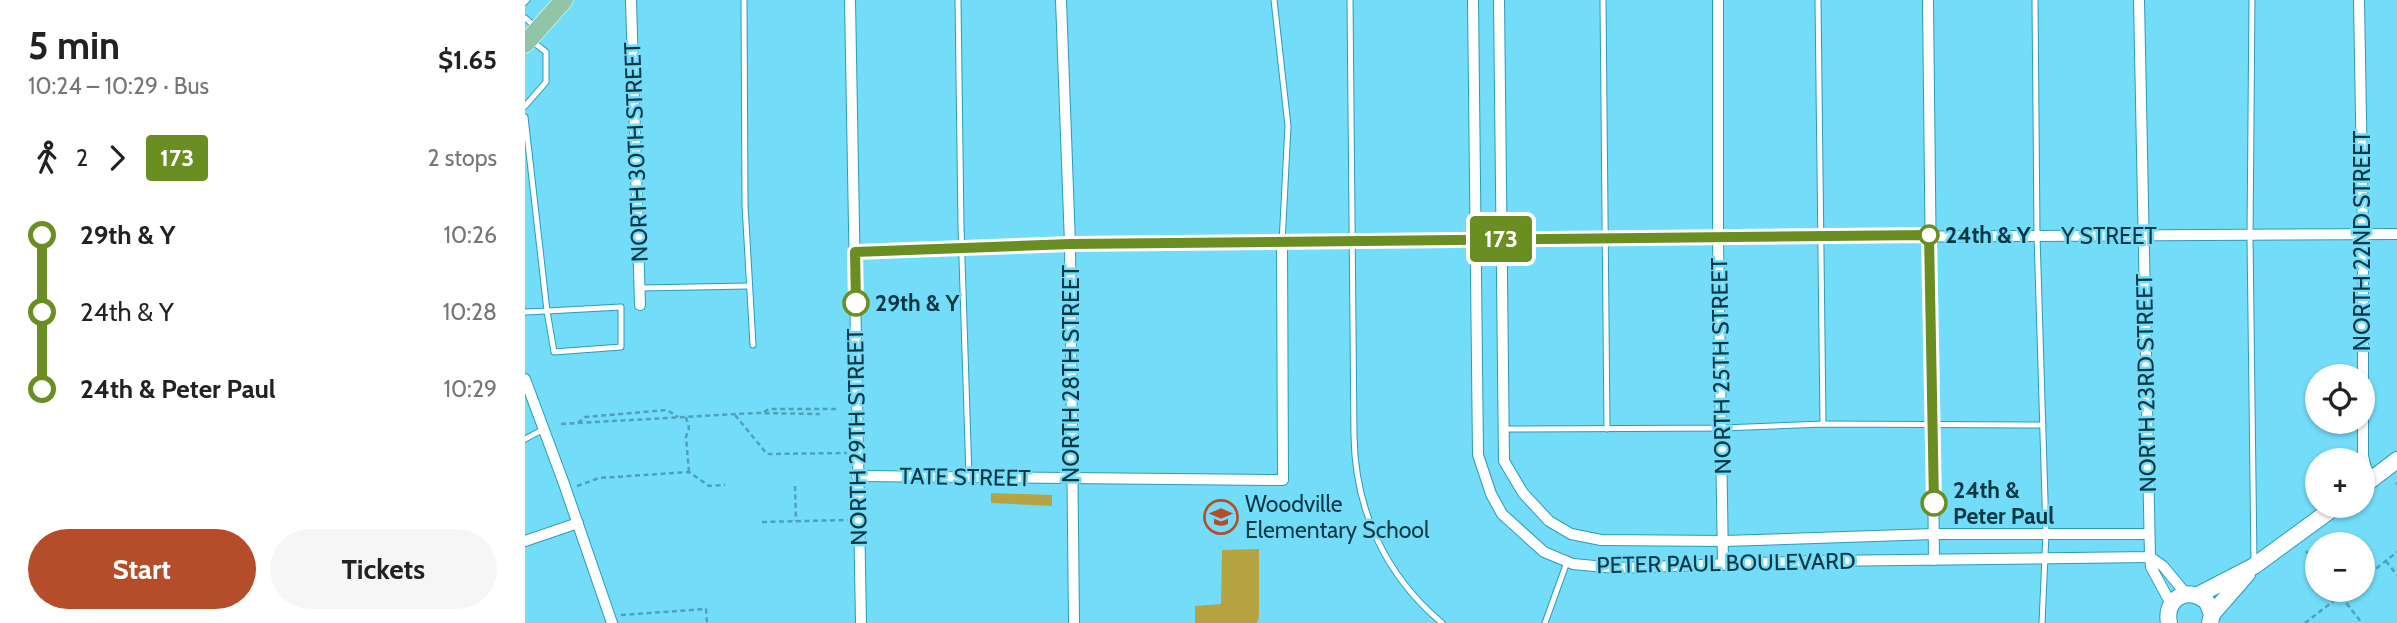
<!DOCTYPE html>
<html lang="en">
<head>
<meta charset="utf-8">
<style>
	body { margin:0; font-family:Cabin,sans-serif; background:#f6f6f6; color:#222; height:100vh; display:flex; flex-direction:column; font-size:26px; white-space:nowrap }
	* { box-sizing:border-box; margin:0 }
	p { font-size:23px; color:#767676 }
	.icon { flex:none; width:38px; height:38px; fill:none; stroke:currentColor; stroke-width:2; stroke-linecap:round; stroke-linejoin:round }
	.map { position:relative; flex:1; overflow:hidden }
	.panel { display:flex; flex-direction:column; background:#fff; width:525px }
	.panel>* { flex:none }
	.badge { padding:0 14px; border-radius:5px; font-size:24px; line-height:46px }
	.controls { position:absolute; left:1780px; top:364px; display:grid; gap:14px }
	.controls a { display:grid; place-items:center; width:70px; height:70px; border-radius:50%; background:#fff; box-shadow:0 2px 5px #0004; font-size:35px }
	.map>.badge { position:absolute; translate:-50% -50%; box-shadow:0 0 0 4px #fff }
	.legs { display:flex; align-items:center; gap:10px; height:77px; padding:0 28px; font-size:23px }
	.legs p { margin-inline-start:auto }
	.overview { display:flex; align-items:center; justify-content:space-between; height:119px; padding:0 28px }
	h1 { font-size:38px; font-weight:700; line-height:52px }
	.cta { display:flex; gap:14px; margin-top:auto; padding:14px 28px }
	.cta a { flex:1; height:80px; border-radius:42px; background:#b54d2a; color:#fff; font-size:28px; font-weight:700; line-height:80px; text-align:center }
	.cta a+a { background:#f6f6f6; color:#222 }
	ul { padding:0 28px; list-style:none }
	li { display:flex; align-items:center; gap:24px; height:77px; font-size:26px }
	li i { display:grid; place-items:center; width:10px; height:100%; margin:0 9px; background:currentColor }
	li i::after { content:''; width:18px; height:18px; margin:-9px; border:5px solid; border-radius:50%; background:#fff }
	li p { margin-inline-start:auto }
	li:first-child i { background:linear-gradient(#0000 50%,currentColor 0) }
	li:last-child i { background:linear-gradient(currentColor 50%,#0000 0) }
	main { display:flex; flex:1; min-height:0 }
	.map>svg:first-child { display:block }
	.green { fill:#b6a341 }
	.lines { fill:none; stroke-linecap:round; stroke-linejoin:round }
	.service-casing { stroke:#2a9cb8; stroke-width:7 }
	.minor-casing { stroke:#2a9cb8; stroke-width:12 }
	.secondary-casing { stroke:#2a9cb8; stroke-width:18 }
	.primary-casing { stroke:#fff; stroke-width:19 }
	.path { stroke:#4da2b9; stroke-width:2.5; stroke-dasharray:5 3.5; stroke-linecap:butt }
	.service { stroke:#fff; stroke-width:5 }
	.minor { stroke:#fff; stroke-width:10 }
	.secondary { stroke:#fff; stroke-width:16 }
	.primary { stroke:#90c5a9; stroke-width:18 }
	.line-1-casing { stroke:#fff; stroke-width:16 }
	.line-1 { stroke:#6b8e23; stroke-width:10 }
	.stop-1-dot { fill:#fff; stroke:#6b8e23; stroke-width:3.5 }
	.labels { text-anchor:middle; dominant-baseline:central; stroke-width:5; stroke-linejoin:round; paint-order:stroke }
	.street-label { font-size:23px; fill:#063743; stroke:#73dcf9 }
	.stop-label { font-size:23px; font-weight:bold; fill:#063743; stroke:#73dcf9; text-anchor:start }
	.poi-label { font-size:23px; fill:#063743; stroke:#73dcf9; text-anchor:start }
</style>
</head>
<body>
<main>
<section class="panel">
<div class="overview"><div><h1>5 min</h1><p>10:24 – 10:29 · Bus</p></div><b>$1.65</b></div>
<div class="legs"><svg class="icon" aria-label="walk" viewBox="0 0 24 24"><circle cx="13" cy="4" r="2"/><path d="M13 8l-2 6 4 7M11 14l-3 7M7 12l3-4h3l4 4"/></svg>2<svg class="icon" aria-label="forward" viewBox="0 0 24 24"><path d="M9 5l7 7-7 7"/></svg><b class="badge" style="background:#6b8e23;color:#fff">173</b><p>2 stops</p></div>
<ul>
<li><i style="color:#6b8e23"></i><b>29th &amp; Y</b><p>10:26</p></li>
<li><i style="color:#6b8e23"></i><span>24th &amp; Y</span><p>10:28</p></li>
<li><i style="color:#6b8e23"></i><b>24th &amp; Peter Paul</b><p>10:29</p></li>
</ul>
<div class="cta"><a>Start</a><a>Tickets</a></div>
</section>
<div class="map">
<svg width="1872" height="623" viewBox="0 0 1872 623">
	<rect width="100%" height="100%" fill="#73dcf9"/>
	<g class="green">
		<path d="M466,493l61,2v11l-61,-3z"/>
		<path d="M734,549v68l-2,6h-62v-17l26,-2 1,-54z"/>
	</g>
	<g class="lines">
		<g class="service-casing">
			<g id="service">
				<path d="M219,0l1,205 8,140"/>
				<path d="M433,0l3,227 8,250"/>
				<path d="M749,0l14,126 -6,117"/>
				<path d="M825,0l4,435c1,75 31,140 88,188"/>
				<path d="M1078,0l4,429"/>
				<path d="M1293,0l5,424"/>
				<path d="M1510,0l2,235 9,298 -4,90"/>
				<path d="M1727,0l-2,236 4,327"/>
				<path d="M0,2l2,-2"/>
				<path d="M0,18l11,9"/>
				<path d="M0,106l21,-24v-30l-14,-11"/>
				<path d="M0,117l22,194 -22,1"/>
				<path d="M116,288l107,-2"/>
				<path d="M96,307v40l-67,5 -7,-41z"/>
				<path d="M979,429l219,-1 100,-4 220,1"/>
				<path d="M0,439l19,-10"/>
				<path d="M1020,623l22,-61"/>
			</g>
		</g>
		<g class="minor-casing">
			<g id="minor">
				<path d="M106,0l9,305"/>
				<path d="M325,0l11,623"/>
				<path d="M536,0l9,244 4,379"/>
				<path d="M948,0l5,455 13,39 11,20 42,38 29,12 43,4 202,-7 332,-4 -11,-557"/>
				<path d="M974,0l5,461 19,32 26,28 22,13 30,6 123,1 210,-7h215"/>
				<path d="M1193,0v238l5,327"/>
				<path d="M1403,0l6,560"/>
				<path d="M1834,0l4,235v221l6,25"/>
				<path d="M330,252l215,-8 212,-1 193,-4 922,-5"/>
				<path d="M0,379l38,102 49,142"/>
				<path d="M332,476l426,4 -1,-237"/>
				<path d="M0,541l53,-18"/>
				<path d="M1646,604l-20,-37 -1,-10 13,9 23,28"/>
			</g>
		</g>
		<g class="secondary-casing">
			<g id="secondary">
				<path d="M1838,486l34,-26"/>
				<path d="M1673,595l56,-29 82,-60"/>
				<path d="M1687,614l35,-40"/>
				<path d="M1644,623c-5,-25 20,-38 38,-21l5,12 -2,9"/>
			</g>
		</g>
		<g class="primary-casing">
			<path id="primary" d="M0,44l39,-44"/>
		</g>
		<g class="path">
			<path d="M239,412l5,-3h70"/>
			<path d="M210,415l32,39 80,-1"/>
			<path d="M161,417l3,11 -3,9 3,35"/>
			<path d="M53,423l7,-6 82,-7 11,7"/>
			<path d="M36,424l194,-11 65,1"/>
			<path d="M1871,483l1,1"/>
			<path d="M52,486l22,-8 90,-6 20,14 16,-1"/>
			<path d="M270,486l1,35"/>
			<path d="M237,522l86,-2"/>
			<path d="M1781,551l11,14"/>
			<path d="M1861,561l11,14"/>
			<path d="M1838,579l34,-27"/>
			<path d="M1811,590l26,33"/>
			<path d="M96,615l85,-6 1,14"/>
			<path d="M1780,623l43,-33"/>
		</g>
		<use href="#service" class="service"/>
		<use href="#minor" class="minor"/>
		<use href="#secondary" class="secondary"/>
		<use href="#primary" class="primary"/>
	</g>
	<g class="lines">
		<g class="line-1-casing">
			<path id="line-1" d="M331,303l-1,-51 215,-8 859,-9 5,268"/>
		</g>
		<use href="#line-1" class="line-1"/>
	</g>
	<defs>
		<g id="school-ring" transform="scale(1.75)"><circle r="9.5" fill="#73dcf9" stroke="#b54d2a" stroke-width="1.5"/><path d="M0-5L7-2L0 1L-7-2ZM-4 1L0 2.5L4 1V4Q0 6-4 4Z" fill="#b54d2a"/></g>
	</defs>
	<g fill-rule="evenodd">
		<use href="#school-ring" x="696" y="517"/>
	</g>
	<g class="stop-1-dot">
		<circle cx="1404" cy="235" r="9"/>
		<circle cx="331" cy="303" r="12"/>
		<circle cx="1409" cy="503" r="12"/>
	</g>
	<g class="labels">
		<g class="street-label">
			<text transform="translate(111 152) rotate(-92)">NORTH 30TH STREET</text>
			<text x="1584" y="236">Y STREET</text>
			<text transform="translate(1837 241) rotate(-90)">NORTH 22ND STREET</text>
			<text transform="translate(1196 366) rotate(-91)">NORTH 25TH STREET</text>
			<text transform="translate(546 374) rotate(-90)">NORTH 28TH STREET</text>
			<text transform="translate(1621 383) rotate(-91)">NORTH 23RD STREET</text>
			<text transform="translate(332 437) rotate(-91)">NORTH 29TH STREET</text>
			<text transform="translate(440 477) rotate(1)">TATE STREET</text>
			<text transform="translate(1201 563) rotate(-1)">PETER PAUL BOULEVARD</text>
		</g>
		<g class="stop-label">
			<text x="1420" y="235">24th &amp; Y</text>
			<text x="350" y="303">29th &amp; Y</text>
			<text x="1428" y="490">24th &amp;<tspan x="1428" dy="26">Peter Paul</tspan></text>
		</g>
		<g class="poi-label">
			<text x="720" y="504">Woodville<tspan x="720" dy="26">Elementary School</tspan></text>
		</g>
	</g>
</svg>
<div class="controls">
<a><svg class="icon" aria-label="locate" viewBox="0 0 24 24"><circle cx="12" cy="12" r="6"/><path d="M12 2v4M12 18v4M2 12h4M18 12h4"/></svg></a>
<a>+</a>
<a>−</a>
</div>
<b class="badge" style="left:976px;top:239px;background:#6b8e23;color:#fff">173</b>
</div>
</main>
</body>
</html>
